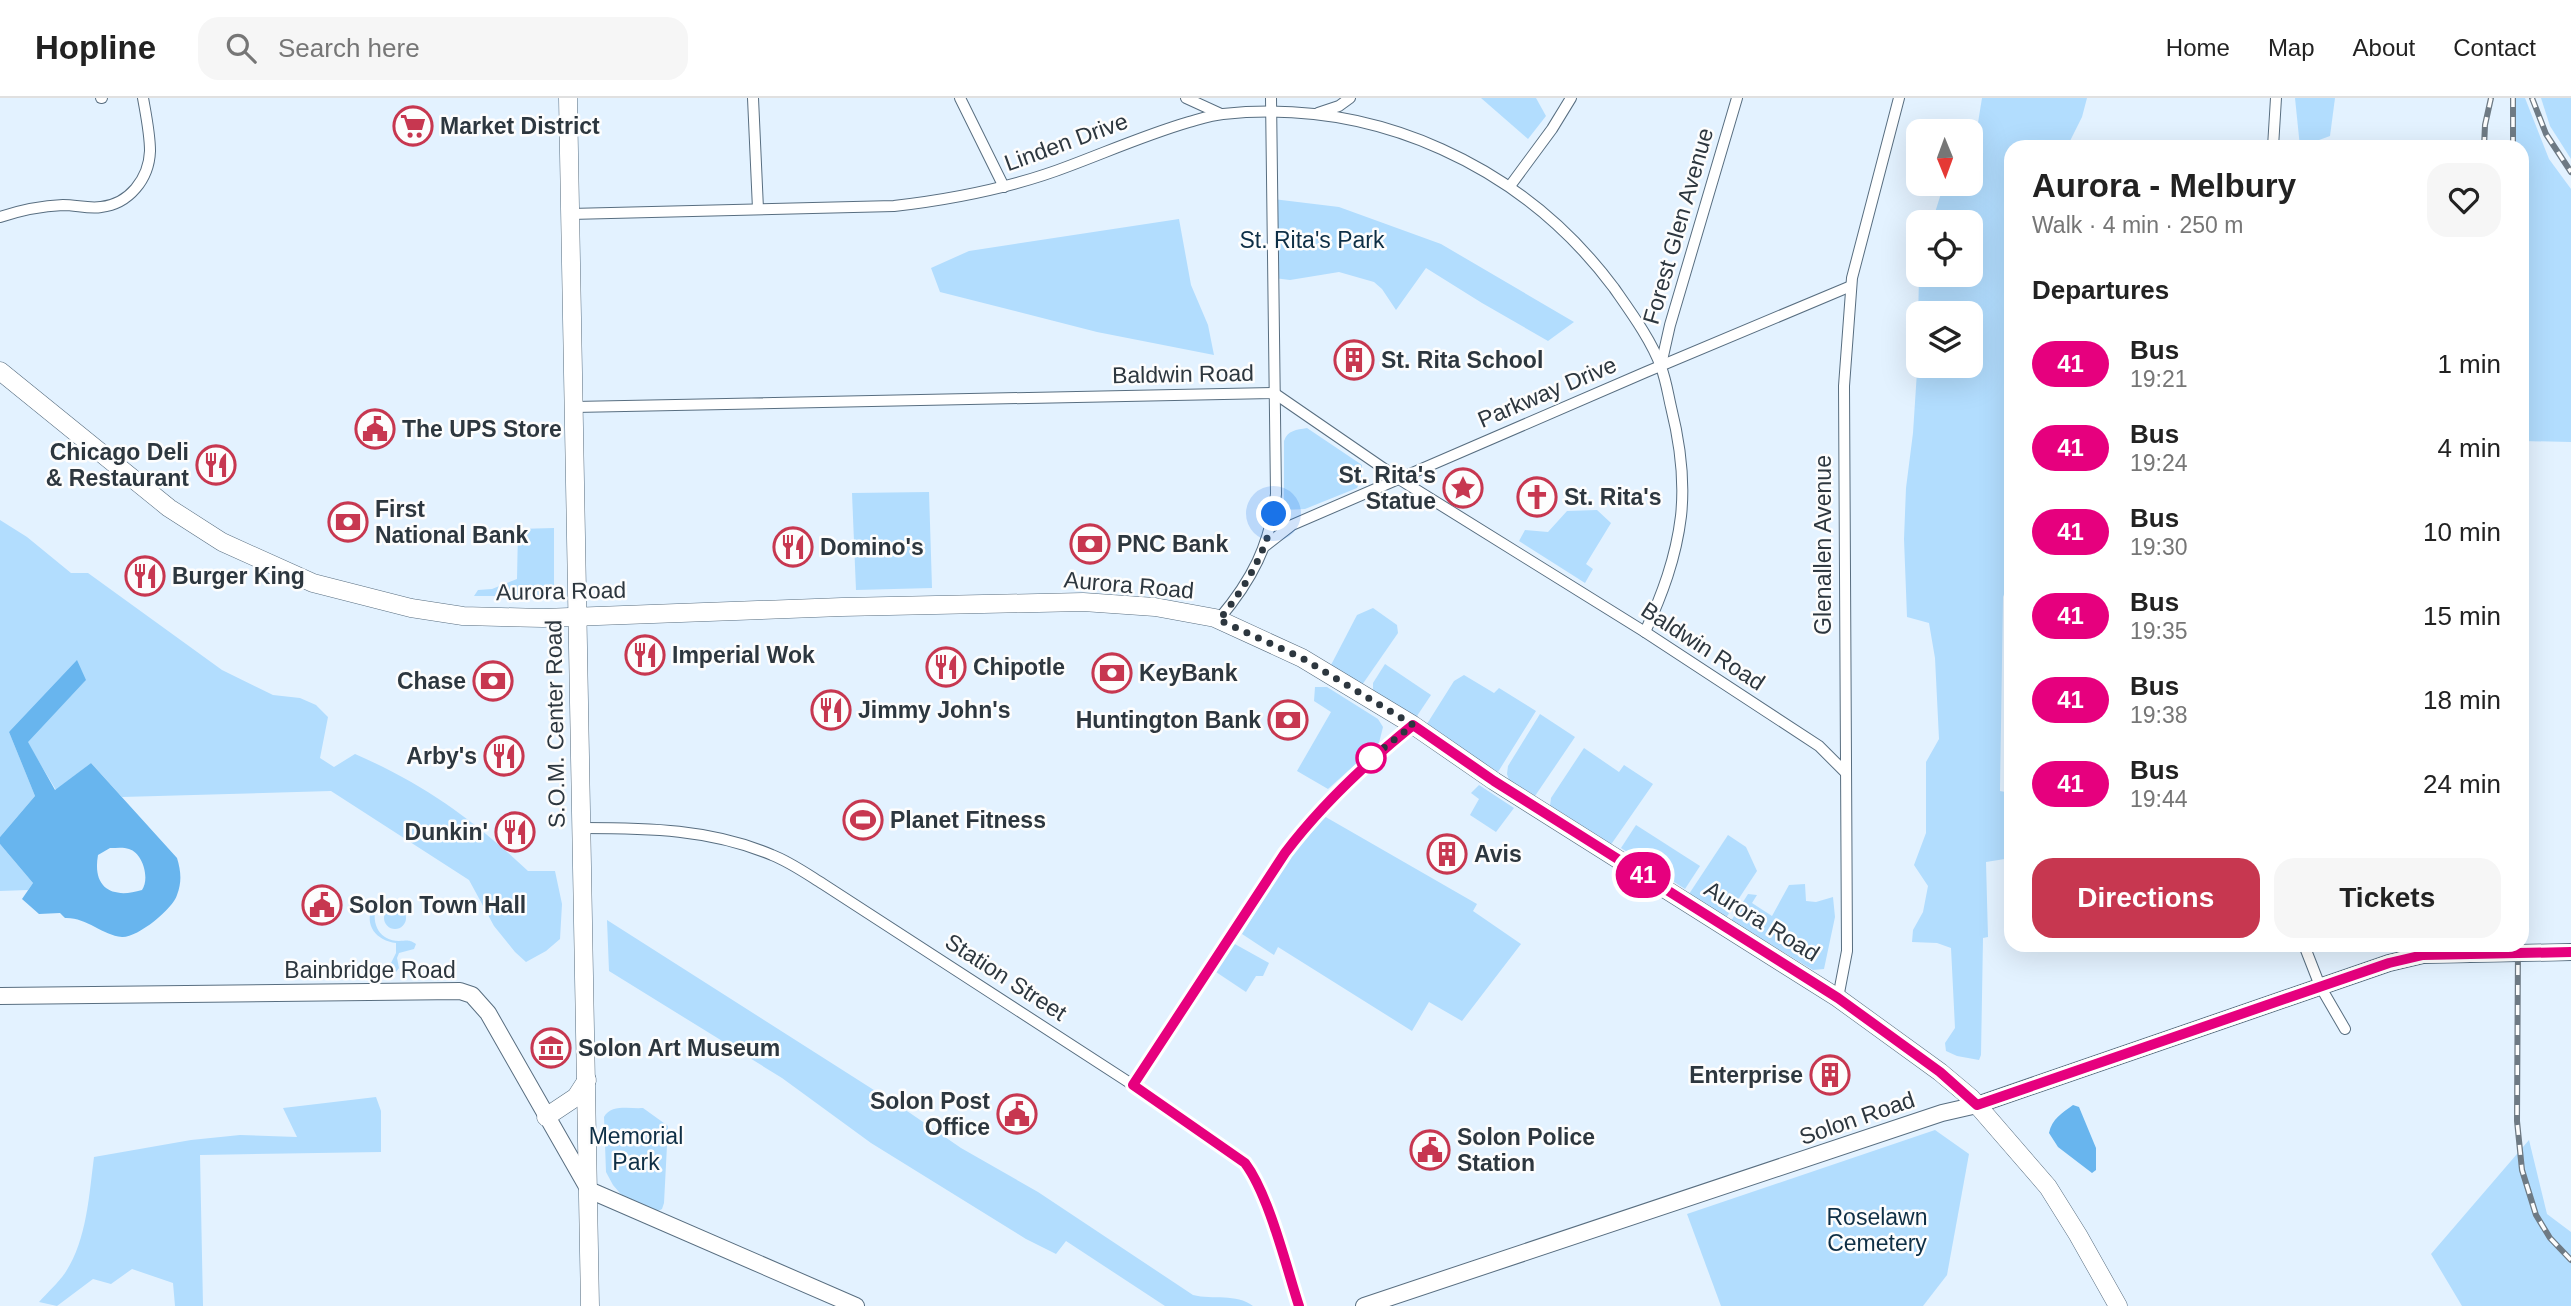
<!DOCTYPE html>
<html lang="en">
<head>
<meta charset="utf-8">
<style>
	body { margin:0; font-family:Helvetica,sans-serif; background:#f6f6f6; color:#222; height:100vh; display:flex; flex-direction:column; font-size:26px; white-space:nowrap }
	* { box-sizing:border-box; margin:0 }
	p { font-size:23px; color:#767676 }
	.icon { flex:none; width:38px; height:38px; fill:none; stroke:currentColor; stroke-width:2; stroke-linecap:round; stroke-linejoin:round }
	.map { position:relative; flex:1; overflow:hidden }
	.panel { position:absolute; left:2004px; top:42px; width:525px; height:812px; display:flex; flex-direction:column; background:#fff; border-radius:21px; box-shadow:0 7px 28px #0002 }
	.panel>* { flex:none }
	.badge { padding:0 14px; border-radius:23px; font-size:24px; line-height:46px }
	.needle { width:46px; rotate:179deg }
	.buttons { position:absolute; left:1906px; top:21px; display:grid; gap:14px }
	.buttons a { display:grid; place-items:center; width:77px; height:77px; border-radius:14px; background:#fff; box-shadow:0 7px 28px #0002; font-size:35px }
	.you { position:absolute; width:35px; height:35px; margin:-18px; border:5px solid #fff; border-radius:50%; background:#1a73e8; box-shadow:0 0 0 10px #1a73e833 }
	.map>.badge { position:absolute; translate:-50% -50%; box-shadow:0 0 0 4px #fff }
	h2 { padding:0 28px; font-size:26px; line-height:63px }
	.round { display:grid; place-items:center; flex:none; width:74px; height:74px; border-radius:21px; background:#f6f6f6 }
	.headline { display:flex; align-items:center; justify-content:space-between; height:119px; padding:0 28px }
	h1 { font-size:33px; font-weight:700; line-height:52px }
	.cta { display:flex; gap:14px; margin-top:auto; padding:14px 28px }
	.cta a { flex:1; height:80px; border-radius:21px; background:#c73750; color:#fff; font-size:28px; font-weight:700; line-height:80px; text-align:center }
	.cta a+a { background:#f6f6f6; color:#222 }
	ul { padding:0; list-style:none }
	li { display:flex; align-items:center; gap:21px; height:84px; padding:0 28px }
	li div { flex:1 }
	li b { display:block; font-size:26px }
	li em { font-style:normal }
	li .badge { min-width:77px; font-weight:700; text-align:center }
	header { display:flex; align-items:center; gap:42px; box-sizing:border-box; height:98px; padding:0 35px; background:#fff; border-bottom:2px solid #e0e0e0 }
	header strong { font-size:33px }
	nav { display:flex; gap:38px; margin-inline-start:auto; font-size:24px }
	.search { width:490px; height:63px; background:#f6f6f6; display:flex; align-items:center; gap:18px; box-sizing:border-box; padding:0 24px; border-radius:21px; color:#767676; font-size:26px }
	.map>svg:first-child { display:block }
	.green { fill:#b2ddfe }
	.water { fill:#68b5ee; fill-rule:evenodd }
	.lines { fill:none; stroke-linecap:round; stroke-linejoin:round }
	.street-casing { stroke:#586e80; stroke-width:12 }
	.secondary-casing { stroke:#586e80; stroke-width:18 }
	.primary-casing { stroke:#586e80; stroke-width:19 }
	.street { stroke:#fff; stroke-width:10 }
	.secondary { stroke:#fff; stroke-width:16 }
	.primary { stroke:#fff; stroke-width:18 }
	.rail-casing { stroke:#6e7a84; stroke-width:6 }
	.rail { stroke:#fdfdfd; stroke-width:3.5; stroke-dasharray:10; stroke-linecap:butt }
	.line-casing { stroke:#fff; stroke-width:16 }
	.line { stroke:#e6007e; stroke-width:10 }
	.walk { stroke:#2d373f; stroke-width:7; stroke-dasharray:0 12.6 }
	.stop-dot { fill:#fff; stroke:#e6007e; stroke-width:3.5 }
	.labels { text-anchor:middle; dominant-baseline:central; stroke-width:5; stroke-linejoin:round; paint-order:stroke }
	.poi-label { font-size:23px; font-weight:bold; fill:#2d373f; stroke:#fdfdfd; text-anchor:start }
	.street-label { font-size:23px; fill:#2d373f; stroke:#fdfdfd }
	.park-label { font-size:23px; fill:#0e2f46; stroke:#fdfdfd }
</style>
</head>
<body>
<header>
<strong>Hopline</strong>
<div class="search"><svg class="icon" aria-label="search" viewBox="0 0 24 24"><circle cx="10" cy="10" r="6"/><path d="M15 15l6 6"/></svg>Search here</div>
<nav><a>Home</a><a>Map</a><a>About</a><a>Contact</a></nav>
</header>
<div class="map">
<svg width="2571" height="1208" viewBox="0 0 2571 1208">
	<rect width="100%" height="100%" fill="#e3f2ff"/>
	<g class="green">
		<path d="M1481,0h55l10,18 -18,23z"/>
		<path d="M1982,0h105l-5,19 -15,30h-56v429l-8,21 -3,194 11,2v65l-25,4 2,75 -5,1 -2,117 -2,5 -22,-4 -11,-5 -1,-8 10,-15 -4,-80 -14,-5 -25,-1 1,-12 10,-18 5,-26 -14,-21 12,-32v-71l13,-23 -4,-81 -6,-35 -22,-6 -3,-78 2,-51 7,-55 5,-77v10h52v-53h-52v10l1,-48h51v-53h-38l12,-38h26l1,-18z"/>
		<path d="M2295,0h40l-5,38 -30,11z"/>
		<path d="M2513,0h12l24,61 22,30v253l-49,-1v-294h-9z"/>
		<path d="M2541,0h30v61l-21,-33z"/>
		<path d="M1273,101l66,8 102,37 133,78 -26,19 -66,-38 -56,-35 -30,42 -14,-21 -8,-7 -35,-10 -49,8 -16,-2z"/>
		<path d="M1179,121l12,66 17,40 6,30 -117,-23 -157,-40 -9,-24 38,-17z"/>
		<path d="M1307,330l55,37v12l-5,11 -52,21 -21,1v-69c4,-11 12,-11 23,-13z"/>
		<path d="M929,394l3,96 -76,2 -4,-97z"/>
		<path d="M1597,412l14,13 -25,41 7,5 -8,14 -66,-42 6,-11 23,2 19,-21z"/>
		<path d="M0,422l27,17 44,36h17l134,97 51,25 27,3 16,7 12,12 -8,41 14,9 21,-13c71,31 117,65 173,117h27l7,33 -2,35 -14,12 -20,11 -11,-10 -21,-26 -25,-46 -138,-89 -209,6 -31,-34 -35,27 -29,-48 59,-62 -77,52 26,64 -35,41z"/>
		<path d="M554,430v57l-5,9 -10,2h-65l4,-6 14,-1 25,-10 1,-50z"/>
		<path d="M1373,510l24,17 1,8 -36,52 -31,-20 26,-50z"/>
		<path d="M1385,566l46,31 -16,24 -42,-27v-9z"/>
		<path d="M1464,577l30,18 5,-5 37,23 -38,61 -73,-45 29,-46z"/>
		<path d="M1315,589h12l51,32 5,8 -4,16 -51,46 -31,-18 34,-59 -17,-11z"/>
		<path d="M1540,616l35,23 -40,59 -26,-16 -2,-6 1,-8z"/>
		<path d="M1584,650l35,24 5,-7 29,19 -43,62 -60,-40 1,-8z"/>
		<path d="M1479,687l35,23 -18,24 -26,-17 9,-16 -8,-6z"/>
		<path d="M1317,714l160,92 -4,7 48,33 -59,77 -33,-19 -17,29 -134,-84 -4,8 -32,-21z"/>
		<path d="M1636,727l64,41 -15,23 -64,-41z"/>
		<path d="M1728,737l18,12 11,24 -31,47 -37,-24z"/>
		<path d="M0,746l33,39 -5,7 -28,1z"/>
		<path d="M1805,786l1,17 10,1 17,-5 2,20 -11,52 -11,1 -82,-49 17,-27 9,1 -5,8 20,13 17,-31z"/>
		<path d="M373,808l3,1c-5,17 4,34 23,34 8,0 9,-2 17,3l-2,5 -15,4 -2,5 2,10 -3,4 -4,-1 -2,-6 6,-12v-10c-19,-2 -33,-18 -23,-37z"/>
		<circle cx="395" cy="820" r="11"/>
		<path d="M607,822l303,193 51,35 77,44 155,103c20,5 43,-2 60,11h-88l-99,-65 -10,13 -30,-15 -155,-96 -89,-65 -173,-107z"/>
		<path d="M1233,845l36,20 -6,13h-7l-10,16 -30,-20z"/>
		<path d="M376,999l5,14v41l-181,3 3,151h-28l-2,-23 -41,-14 -21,15 -18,-5 -36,27 -18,-4c9,-10 19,-19 26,-29 22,-33 24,-78 29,-116l97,-17 49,-5 57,2 -14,-29z"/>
		<path d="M643,1010l25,18 -4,77 -2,6 -6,3 -31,-13 -12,-14 -7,-13 -2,-55c7,-13 26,-8 39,-9z"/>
		<path d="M1935,1032l34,24 -22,121 -24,31h-202l-34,-92z"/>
		<path d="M2529,1042l18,74 24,18v74h-109l-31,-52z"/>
	</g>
	<g class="water">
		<path d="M77,562l9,20 -58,62 27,48 36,-27 86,95c4,13 5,24 0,37 -4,14 -40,43 -55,42 -20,-2 -36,-20 -57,-19l-5,-5 -21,1 -17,-15 11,-16 -33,-39v-7l35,-41 -26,-64zM110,750c6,0 14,-1 19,1 14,4 21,30 13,41 -29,9 -50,-1 -44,-35z"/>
		<path d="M2073,1007l6,2 17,41v22l-4,3 -34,-26 -9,-14c3,-14 13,-20 24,-28z"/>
	</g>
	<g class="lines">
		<g class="street-casing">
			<g id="street">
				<path d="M101,0h1"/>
				<path d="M753,0l5,111"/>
				<path d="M960,0l44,89"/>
				<path d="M1186,0l35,16"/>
				<path d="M1318,15l21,-7 11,-8"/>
				<path d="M2273,49l3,-49"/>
				<path d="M1510,88l42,-57 19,-31"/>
				<path d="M570,116l324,-8c61,-7 118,-18 175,-40 40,-15 79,-32 120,-44 11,-3 23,-7 34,-8 153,-16 300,52 391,174 16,23 38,53 47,79 5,13 7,27 10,40 9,36 14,72 10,109 -5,42 -19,79 -36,116"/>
				<path d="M0,119c21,-7 41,-11 63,-12 13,0 26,4 38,2 28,-3 48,-28 49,-56 0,-17 -4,-36 -7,-53"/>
				<path d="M1661,267l9,-40 67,-227"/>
				<path d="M574,309l700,-14 125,86 246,153 174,114 27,27"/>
				<path d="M1265,448l27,-21 354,-153 205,-86"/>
				<path d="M1219,521c33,-39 51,-74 57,-125l-5,-396"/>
				<path d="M582,730c66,0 129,1 190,27 18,7 35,19 51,29l310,201 112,78c24,32 41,103 54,143"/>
				<path d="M2304,847l16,41 25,43"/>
				<path d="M1838,900l9,-47 -3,-565 8,-108 47,-180"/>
				<path d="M1133,987l152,-232c37,-49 80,-90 128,-128"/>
			</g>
		</g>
		<g class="secondary-casing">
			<g id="secondary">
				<path d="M0,898l460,-5 12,4 16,18 101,177 267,116"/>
				<path d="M1364,1208l578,-193 35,-8 412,-142 34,-8 148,-3"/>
			</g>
		</g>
		<g class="primary-casing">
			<g id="primary">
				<path d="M568,0l22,1208"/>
				<path d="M0,273l169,137 53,34 91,41 98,25 52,8 80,2 299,-11 241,-5 72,5 60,11 87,40 111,67 81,56 344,217 102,74 31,26 77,89 30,48 40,71"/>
				<path d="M546,1019l30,-20 11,-17"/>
			</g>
		</g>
		<use href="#street" class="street"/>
		<use href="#secondary" class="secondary"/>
		<use href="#primary" class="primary"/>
		<g class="rail-casing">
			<g id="rail">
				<path d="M2532,0l14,36 25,38"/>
				<path d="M2484,49l1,-22 6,-27"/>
				<path d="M2513,49v-49"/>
				<path d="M2518,847l-1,176 5,49 14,45 14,23 21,22"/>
			</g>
		</g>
		<use href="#rail" class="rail"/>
	</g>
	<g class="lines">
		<g class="line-casing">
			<path id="line" d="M1299,1208c-13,-40 -30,-111 -54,-143l-112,-78 152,-232c37,-49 80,-89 128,-128l81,56 344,217 102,74 37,33 412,-142 34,-8 148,-3"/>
		</g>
		<use href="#line" class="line"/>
		<path class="walk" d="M1274,416c-9,40 -29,74 -55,106l83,38 111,67 -42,33"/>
	</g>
	<defs>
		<g id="supermarket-ring" transform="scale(2.0125)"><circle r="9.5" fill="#fdfdfd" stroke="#c73750" stroke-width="1.5"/><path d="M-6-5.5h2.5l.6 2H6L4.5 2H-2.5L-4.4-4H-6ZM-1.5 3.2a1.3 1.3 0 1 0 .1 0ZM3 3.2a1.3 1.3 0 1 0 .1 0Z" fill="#c73750"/></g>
		<g id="building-ring" transform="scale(2.0125)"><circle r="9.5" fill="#fdfdfd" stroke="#c73750" stroke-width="1.5"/><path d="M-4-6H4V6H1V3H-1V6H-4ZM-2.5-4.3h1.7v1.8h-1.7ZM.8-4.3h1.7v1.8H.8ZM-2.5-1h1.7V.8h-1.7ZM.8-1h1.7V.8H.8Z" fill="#c73750"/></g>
		<g id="civic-ring" transform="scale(2.0125)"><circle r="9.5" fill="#fdfdfd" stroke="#c73750" stroke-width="1.5"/><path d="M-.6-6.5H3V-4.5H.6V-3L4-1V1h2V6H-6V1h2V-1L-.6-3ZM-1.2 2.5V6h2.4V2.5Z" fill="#c73750"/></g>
		<g id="restaurant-ring" transform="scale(2.0125)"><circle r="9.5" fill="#fdfdfd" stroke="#c73750" stroke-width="1.5"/><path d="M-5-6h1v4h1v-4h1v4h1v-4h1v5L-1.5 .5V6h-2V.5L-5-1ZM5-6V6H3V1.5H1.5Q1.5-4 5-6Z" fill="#c73750"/></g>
		<g id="sight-ring" transform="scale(2.0125)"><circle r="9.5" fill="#fdfdfd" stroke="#c73750" stroke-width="1.5"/><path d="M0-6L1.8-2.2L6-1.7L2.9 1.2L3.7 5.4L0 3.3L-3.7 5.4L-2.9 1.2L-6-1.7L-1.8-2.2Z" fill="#c73750"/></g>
		<g id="church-ring" transform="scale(2.0125)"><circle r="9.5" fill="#fdfdfd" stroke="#c73750" stroke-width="1.5"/><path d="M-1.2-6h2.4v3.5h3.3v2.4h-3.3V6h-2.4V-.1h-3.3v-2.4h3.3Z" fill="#c73750"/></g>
		<g id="bank-ring" transform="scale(2.0125)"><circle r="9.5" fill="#fdfdfd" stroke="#c73750" stroke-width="1.5"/><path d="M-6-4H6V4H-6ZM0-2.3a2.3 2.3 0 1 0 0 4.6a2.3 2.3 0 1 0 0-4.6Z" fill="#c73750"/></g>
		<g id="stadium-ring" transform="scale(2.0125)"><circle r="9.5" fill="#fdfdfd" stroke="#c73750" stroke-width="1.5"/><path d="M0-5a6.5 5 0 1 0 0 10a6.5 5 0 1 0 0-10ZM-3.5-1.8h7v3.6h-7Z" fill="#c73750"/></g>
		<g id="museum-ring" transform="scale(2.0125)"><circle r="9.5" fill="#fdfdfd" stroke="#c73750" stroke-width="1.5"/><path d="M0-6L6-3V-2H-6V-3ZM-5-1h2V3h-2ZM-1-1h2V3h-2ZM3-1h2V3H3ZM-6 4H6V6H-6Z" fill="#c73750"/></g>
	</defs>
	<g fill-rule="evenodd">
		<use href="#supermarket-ring" x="413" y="28"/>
		<use href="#building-ring" x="1354" y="262"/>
		<use href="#civic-ring" x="375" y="331"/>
		<use href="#restaurant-ring" x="216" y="367"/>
		<use href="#sight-ring" x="1463" y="390"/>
		<use href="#church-ring" x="1537" y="399"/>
		<use href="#bank-ring" x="348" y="424"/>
		<use href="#bank-ring" x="1090" y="446"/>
		<use href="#restaurant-ring" x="793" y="449"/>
		<use href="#restaurant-ring" x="145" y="478"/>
		<use href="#restaurant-ring" x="645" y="557"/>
		<use href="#restaurant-ring" x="946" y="569"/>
		<use href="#bank-ring" x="1112" y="575"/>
		<use href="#bank-ring" x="493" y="583"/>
		<use href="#restaurant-ring" x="831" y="612"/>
		<use href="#bank-ring" x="1288" y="622"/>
		<use href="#restaurant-ring" x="504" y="658"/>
		<use href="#stadium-ring" x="863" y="722"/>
		<use href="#restaurant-ring" x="515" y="734"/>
		<use href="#building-ring" x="1447" y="756"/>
		<use href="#civic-ring" x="322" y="807"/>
		<use href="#museum-ring" x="551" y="950"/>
		<use href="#building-ring" x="1830" y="977"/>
		<use href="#civic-ring" x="1017" y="1016"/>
		<use href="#civic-ring" x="1430" y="1052"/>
	</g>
	<circle class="stop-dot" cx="1371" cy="660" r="14"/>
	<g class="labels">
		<g class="poi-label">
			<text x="440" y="28">Market District</text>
			<text x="1381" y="262">St. Rita School</text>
			<text x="402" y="331">The UPS Store</text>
			<text x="189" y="354" text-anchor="end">Chicago Deli<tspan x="189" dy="26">&amp; Restaurant</tspan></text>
			<text x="1436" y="377" text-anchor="end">St. Rita's<tspan x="1436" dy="26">Statue</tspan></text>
			<text x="1564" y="399">St. Rita's</text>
			<text x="375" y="411">First<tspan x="375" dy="26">National Bank</tspan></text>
			<text x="1117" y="446">PNC Bank</text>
			<text x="820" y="449">Domino's</text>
			<text x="172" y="478">Burger King</text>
			<text x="672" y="557">Imperial Wok</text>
			<text x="973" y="569">Chipotle</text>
			<text x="1139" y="575">KeyBank</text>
			<text x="466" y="583" text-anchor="end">Chase</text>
			<text x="858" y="612">Jimmy John's</text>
			<text x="1261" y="622" text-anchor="end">Huntington Bank</text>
			<text x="477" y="658" text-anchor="end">Arby's</text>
			<text x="890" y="722">Planet Fitness</text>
			<text x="488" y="734" text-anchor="end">Dunkin'</text>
			<text x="1474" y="756">Avis</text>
			<text x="349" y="807">Solon Town Hall</text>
			<text x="578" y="950">Solon Art Museum</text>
			<text x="1803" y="977" text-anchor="end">Enterprise</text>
			<text x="990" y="1003" text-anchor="end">Solon Post<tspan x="990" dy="26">Office</tspan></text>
			<text x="1457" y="1039">Solon Police<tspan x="1457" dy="26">Station</tspan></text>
		</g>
		<g class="street-label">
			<text transform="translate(1066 44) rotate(-20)">Linden Drive</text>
			<text transform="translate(1678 128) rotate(-74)">Forest Glen Avenue</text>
			<text transform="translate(1183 276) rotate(-1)">Baldwin Road</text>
			<text transform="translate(1547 294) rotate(-23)">Parkway Drive</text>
			<text transform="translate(1823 447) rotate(-90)">Glenallen Avenue</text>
			<text transform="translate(1129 487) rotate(5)">Aurora Road</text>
			<text transform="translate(561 493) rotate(-1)">Aurora Road</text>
			<text transform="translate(1703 548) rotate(33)">Baldwin Road</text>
			<text transform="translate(555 626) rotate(-91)">S.O.M. Center Road</text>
			<text transform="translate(1762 823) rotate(32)">Aurora Road</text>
			<text x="370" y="872">Bainbridge Road</text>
			<text transform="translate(1006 879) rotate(33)">Station Street</text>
			<text transform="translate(1857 1020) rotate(-19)">Solon Road</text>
		</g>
		<g class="park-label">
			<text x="1312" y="142">St. Rita's Park</text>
			<text x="636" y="1038">Memorial<tspan x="636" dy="26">Park</tspan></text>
			<text x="1877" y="1119">Roselawn<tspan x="1877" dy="26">Cemetery</tspan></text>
		</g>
	</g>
</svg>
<div class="buttons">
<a><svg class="needle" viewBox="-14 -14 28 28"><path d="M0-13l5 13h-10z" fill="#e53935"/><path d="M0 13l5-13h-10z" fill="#767676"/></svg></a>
<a><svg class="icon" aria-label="locate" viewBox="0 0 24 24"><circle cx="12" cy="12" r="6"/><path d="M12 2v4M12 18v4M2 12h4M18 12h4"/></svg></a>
<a><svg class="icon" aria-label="layers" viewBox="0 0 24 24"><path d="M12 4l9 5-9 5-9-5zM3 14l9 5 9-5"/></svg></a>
</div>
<div class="you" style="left:1274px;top:416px"></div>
<b class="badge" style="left:1643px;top:777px;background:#e6007e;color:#fff">41</b>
<section class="panel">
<div class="headline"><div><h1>Aurora - Melbury</h1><p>Walk · 4 min · 250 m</p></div><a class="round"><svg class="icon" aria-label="heart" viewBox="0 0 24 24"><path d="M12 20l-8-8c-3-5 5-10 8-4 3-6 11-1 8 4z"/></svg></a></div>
<h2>Departures</h2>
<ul>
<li><span class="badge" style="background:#e6007e;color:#fff">41</span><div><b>Bus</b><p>19:21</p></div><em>1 min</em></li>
<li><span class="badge" style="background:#e6007e;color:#fff">41</span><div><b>Bus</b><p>19:24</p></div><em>4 min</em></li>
<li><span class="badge" style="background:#e6007e;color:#fff">41</span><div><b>Bus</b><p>19:30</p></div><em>10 min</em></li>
<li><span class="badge" style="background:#e6007e;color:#fff">41</span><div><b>Bus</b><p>19:35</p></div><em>15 min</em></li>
<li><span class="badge" style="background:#e6007e;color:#fff">41</span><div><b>Bus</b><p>19:38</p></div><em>18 min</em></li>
<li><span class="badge" style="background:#e6007e;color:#fff">41</span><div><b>Bus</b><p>19:44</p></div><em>24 min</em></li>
</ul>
<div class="cta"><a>Directions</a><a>Tickets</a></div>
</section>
</div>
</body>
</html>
